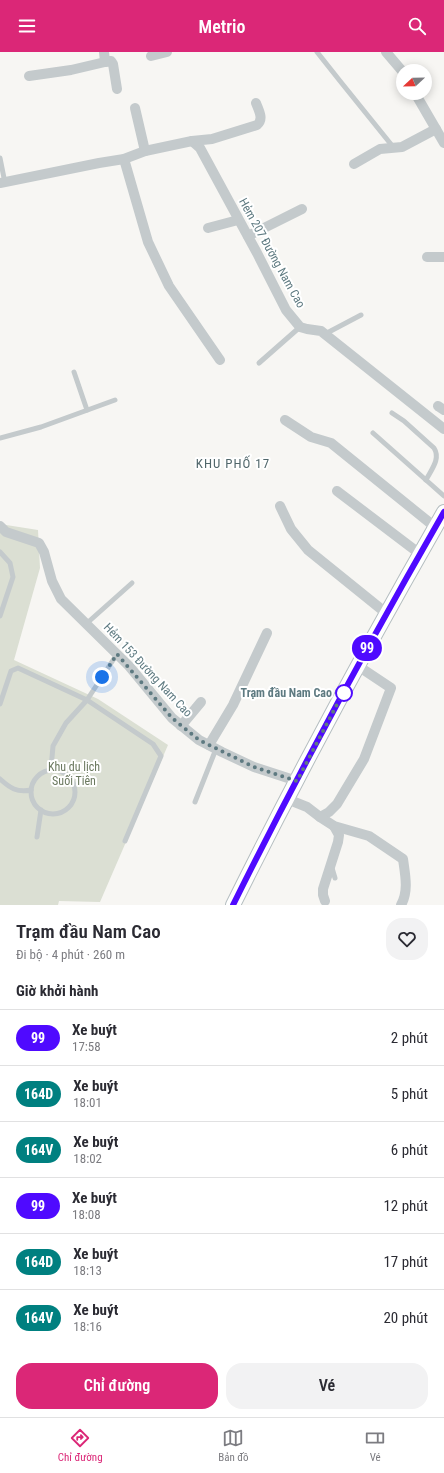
<!DOCTYPE html>
<html lang="vi">
<head>
<meta charset="utf-8">
<style>
	body { margin:0; font-family:"Roboto Condensed",sans-serif; background:#f2f2f3; color:#2b2b33; height:100vh; display:flex; flex-direction:column; font-size:15px; white-space:nowrap }
	* { box-sizing:border-box; margin:0 }
	p { font-size:13px; color:#7c7c81 }
	.icon { flex:none; width:22px; height:22px; fill:none; stroke:currentColor; stroke-width:2; stroke-linecap:round; stroke-linejoin:round }
	.map { position:relative; height:853px; overflow:hidden }
	.side { display:flex; flex-direction:column; background:#fff; flex:1 }
	.side>* { flex:none }
	.badge { padding:0 8px; border-radius:13px; font-size:14px; line-height:26px }
	.needle { width:26px; rotate:248deg }
	.tools { position:absolute; left:396px; top:12px; display:grid; gap:8px }
	.tools a { display:grid; place-items:center; width:36px; height:36px; border-radius:50%; background:#fff; box-shadow:0 2px 10px #0003; font-size:20px }
	.you { position:absolute; width:20px; height:20px; margin:-10px; border:3px solid #fff; border-radius:50%; background:#1a73e8; box-shadow:0 0 0 6px #1a73e833 }
	.map>.badge { position:absolute; translate:-50% -50%; box-shadow:0 0 0 2px #fff }
	h2 { padding:0 16px; font-size:15px; line-height:36px }
	.round { display:grid; place-items:center; flex:none; width:42px; height:42px; border-radius:16px; background:#f2f2f3 }
	.head { display:flex; align-items:center; justify-content:space-between; height:68px; padding:0 16px }
	h1 { font-size:19px; font-weight:600; line-height:30px }
	.action { display:flex; gap:8px; margin-top:auto; padding:8px 16px }
	.action a { flex:1; height:46px; border-radius:16px; background:#db2777; color:#fff; font-size:16px; font-weight:600; line-height:46px; text-align:center }
	.action a+a { background:#f2f2f3; color:#2b2b33 }
	ul { padding:0; list-style:none }
	li { display:flex; align-items:center; gap:12px; height:56px; padding:0 16px; border-top:1px solid #e1e1e2 }
	li div { flex:1 }
	li b { display:block; font-size:15px }
	li em { font-style:normal }
	li .badge { min-width:44px; font-weight:700; text-align:center }
	header { display:flex; justify-content:space-between; align-items:center; height:52px; padding:0 16px; background:#db2777; color:#fff; font-size:18px; font-weight:600 }
	.dock { display:flex; justify-content:space-around; align-items:center; height:56px; border-top:1px solid #e1e1e2; background:#fff; font-size:11px; color:#7c7c81 }
	.dock a { display:grid; justify-items:center; gap:2px }
	.dock .current { color:#db2777 }
	.map>svg:first-child { display:block }
	.green { fill:#dbdfd3 }
	.lines { fill:none; stroke-linecap:round; stroke-linejoin:round }
	.secondary-casing { stroke:#b5bec0; stroke-width:16 }
	.lane { stroke:#c4cacc; stroke-width:5 }
	.street { stroke:#c4cacc; stroke-width:10 }
	.secondary { stroke:#fff; stroke-width:14 }
	.line-casing { stroke:#fff; stroke-width:9 }
	.line { stroke:#4f0aff; stroke-width:6 }
	.walk { stroke:#5e7a81; stroke-width:4; stroke-dasharray:0 7.2 }
	.stop-dot { fill:#fff; stroke:#4f0aff; stroke-width:2 }
	.labels { text-anchor:middle; dominant-baseline:central; stroke-width:4; stroke-linejoin:round; paint-order:stroke }
	.street-label { font-size:12px; fill:#5e7a81; stroke:#fff }
	.stop-label { font-size:12px; font-weight:bold; fill:#5e7a81; stroke:#fff; text-anchor:end }
	.park-label { font-size:12px; fill:#6a785e; stroke:#fff }
	.neighbourhood-label { font-size:13px; letter-spacing:1px; fill:#51676b; stroke:#fff }
</style>
</head>
<body>
<header><svg class="icon" aria-label="menu" viewBox="0 0 24 24"><path d="M4 6h16M4 12h16M4 18h16"/></svg>Metrio<svg class="icon" aria-label="search" viewBox="0 0 24 24"><circle cx="10" cy="10" r="6"/><path d="M15 15l6 6"/></svg></header>
<div class="map">
<svg width="444" height="853" viewBox="0 0 444 853">
	<rect width="100%" height="100%" fill="#f7f6f3"/>
	<path class="green" d="M0,472l38,6 2,38 -26,92 84,39 70,46 -68,157 -41,-1 -1,4h-58z"/>
	<g class="lines">
		<g class="secondary-casing">
			<path id="secondary" d="M233,853c66,-133 137,-264 211,-393"/>
		</g>
		<g class="lane">
			<path d="M317,0l23,29 54,67"/>
			<path d="M0,106l5,25"/>
			<path d="M325,282l36,-19"/>
			<path d="M259,311l41,-36"/>
			<path d="M74,320l13,38"/>
			<path d="M392,361l12,8 30,27c7,11 -3,22 -8,32"/>
			<path d="M373,381l71,63"/>
			<path d="M0,386l41,-11 74,-27"/>
			<path d="M0,500l10,11 3,14 -13,39"/>
			<path d="M86,572l46,-41"/>
			<path d="M0,652l11,-33 7,-3 69,32 30,-46"/>
			<path d="M51,717l2,-23 13,-23 21,-23 66,44 8,12 -36,85"/>
			<circle cx="53" cy="740" r="22"/>
			<path d="M0,727c10,9 17,14 31,11"/>
			<path d="M195,750l21,-53"/>
			<path d="M37,785l4,-27"/>
			<path d="M332,816l3,10"/>
		</g>
		<g class="street">
			<path d="M104,0l1,10 6,-1 2,3 4,25"/>
			<path d="M386,0l17,20"/>
			<path d="M151,4l16,-4"/>
			<path d="M29,24l42,-6 34,-8"/>
			<path d="M415,41l29,50"/>
			<path d="M135,56l10,43"/>
			<path d="M192,89l8,7 57,105 29,57 14,17 7,2 14,2 123,98"/>
			<path d="M124,107l24,83 21,44 51,74"/>
			<path d="M354,112l26,-15 22,-2 34,-18"/>
			<path d="M0,131l99,-20 25,-4 21,-8 47,-10 20,-2 45,-14c7,-6 2,-14 -1,-22"/>
			<path d="M208,176l30,-8"/>
			<path d="M248,184l54,-27"/>
			<path d="M427,205h17"/>
			<path d="M438,354l6,4"/>
			<path d="M285,368l26,17 20,6 104,84"/>
			<path d="M337,439l83,63"/>
			<path d="M280,454l11,23 17,21 78,63"/>
			<path d="M0,474l6,6 33,11 5,9 8,29 9,18 68,67 43,52 27,22 23,12 32,15 43,14"/>
			<path d="M181,674l20,-24"/>
			<path d="M209,693l24,-40 34,-72"/>
			<path d="M287,747l20,8 13,10 9,-5 8,-8 27,-45 27,-71 -33,-22"/>
			<path d="M320,765l14,9 35,10 34,23c2,15 6,32 -2,46"/>
			<path d="M325,849l-2,-6v-6l15,-47 1,-7 -5,-9"/>
		</g>
		<use href="#secondary" class="secondary"/>
	</g>
	<g class="lines">
		<g class="line-casing">
			<path id="line" d="M233,853c66,-133 137,-264 211,-393"/>
		</g>
		<use href="#line" class="line"/>
		<path class="walk" d="M102,625l15,-23 55,64 27,22 55,27 43,14 47,-90v2"/>
	</g>
	<circle class="stop-dot" cx="344" cy="641" r="8"/>
	<g class="labels">
		<g class="street-label">
			<text transform="translate(272 201) rotate(61)">Hẻm 207 Đường Nam Cao</text>
			<text transform="translate(148 618) rotate(47)">Hẻm 153 Đường Nam Cao</text>
		</g>
		<g class="stop-label">
			<text x="332" y="641">Trạm đầu Nam Cao</text>
		</g>
		<g class="park-label">
			<text x="74" y="715">Khu du lịch<tspan x="74" dy="14">Suối Tiên</tspan></text>
		</g>
		<g class="neighbourhood-label">
			<text x="233" y="411">KHU PHỐ 17</text>
		</g>
	</g>
</svg>
<div class="tools">
<a><svg class="needle" viewBox="-14 -14 28 28"><path d="M0-13l5 13h-10z" fill="#e53935"/><path d="M0 13l5-13h-10z" fill="#7c7c81"/></svg></a>
</div>
<div class="you" style="left:102px;top:625px"></div>
<b class="badge" style="left:367px;top:596px;background:#4f0aff;color:#fff">99</b>
</div>
<section class="side">
<div class="head"><div><h1>Trạm đầu Nam Cao</h1><p>Đi bộ · 4 phút · 260 m</p></div><a class="round"><svg class="icon" aria-label="heart" viewBox="0 0 24 24"><path d="M12 20l-8-8c-3-5 5-10 8-4 3-6 11-1 8 4z"/></svg></a></div>
<h2>Giờ khởi hành</h2>
<ul>
<li><span class="badge" style="background:#4f0aff;color:#fff">99</span><div><b>Xe buýt</b><p>17:58</p></div><em>2 phút</em></li>
<li><span class="badge" style="background:#008080;color:#fff">164D</span><div><b>Xe buýt</b><p>18:01</p></div><em>5 phút</em></li>
<li><span class="badge" style="background:#008080;color:#fff">164V</span><div><b>Xe buýt</b><p>18:02</p></div><em>6 phút</em></li>
<li><span class="badge" style="background:#4f0aff;color:#fff">99</span><div><b>Xe buýt</b><p>18:08</p></div><em>12 phút</em></li>
<li><span class="badge" style="background:#008080;color:#fff">164D</span><div><b>Xe buýt</b><p>18:13</p></div><em>17 phút</em></li>
<li><span class="badge" style="background:#008080;color:#fff">164V</span><div><b>Xe buýt</b><p>18:16</p></div><em>20 phút</em></li>
</ul>
<div class="action"><a>Chỉ đường</a><a>Vé</a></div>
</section>
<nav class="dock">
<a class="current"><svg class="icon" aria-label="directions" viewBox="0 0 24 24"><path d="M12 3l9 9-9 9-9-9zM9 14v-3h6M13 9l2 2-2 2"/></svg>Chỉ đường</a>
<a><svg class="icon" aria-label="map" viewBox="0 0 24 24"><path d="M3 6l6-2 6 2 6-2v14l-6 2-6-2-6 2zM9 4v14M15 6v14"/></svg>Bản đồ</a>
<a><svg class="icon" aria-label="tickets" viewBox="0 0 24 24"><path d="M3 7h18v10H3zM15 7v10"/></svg>Vé</a>
</nav>
</body>
</html>
